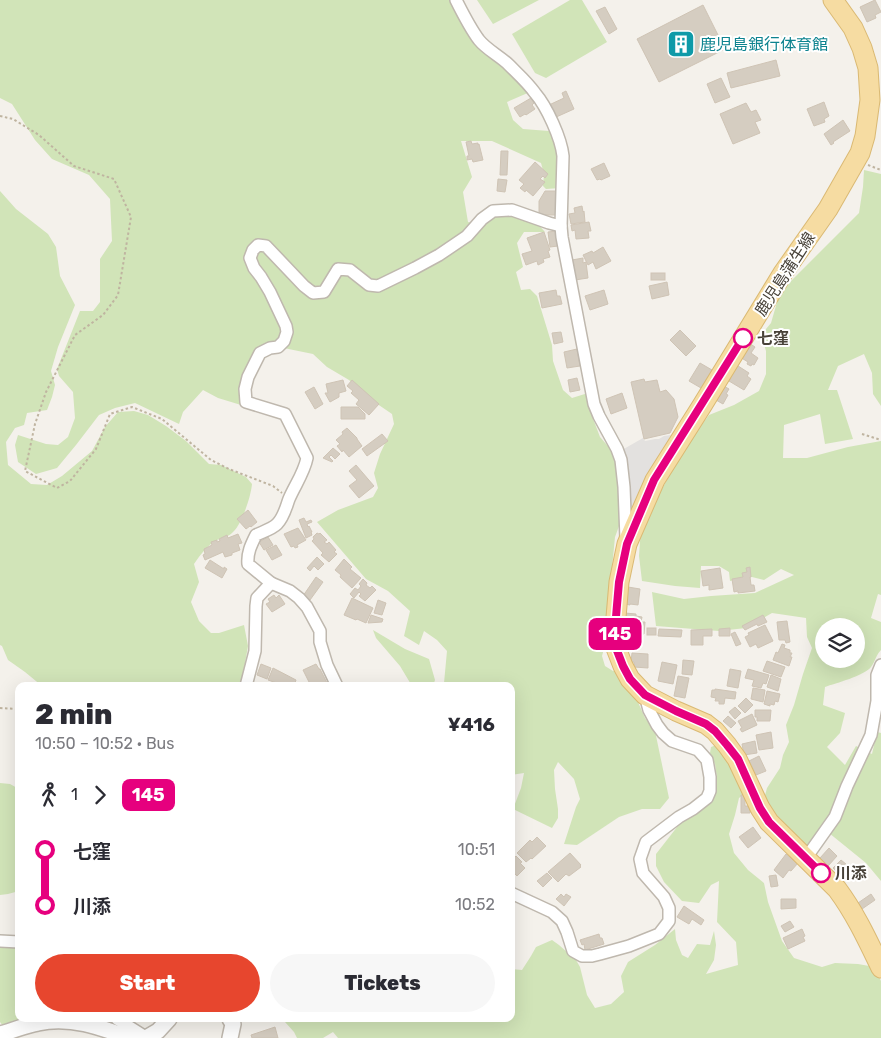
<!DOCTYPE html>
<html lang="en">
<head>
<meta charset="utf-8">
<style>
	body { margin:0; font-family:Rubik,"Noto Sans JP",sans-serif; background:#f7f7f7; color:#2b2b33; height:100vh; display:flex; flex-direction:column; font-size:19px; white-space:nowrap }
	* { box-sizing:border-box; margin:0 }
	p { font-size:16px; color:#7c7c81 }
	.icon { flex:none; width:28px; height:28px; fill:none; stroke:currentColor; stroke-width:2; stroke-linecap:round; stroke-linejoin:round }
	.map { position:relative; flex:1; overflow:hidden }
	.sheet { position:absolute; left:15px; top:682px; width:500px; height:340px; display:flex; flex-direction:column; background:#fff; border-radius:10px; box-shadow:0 5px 20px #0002 }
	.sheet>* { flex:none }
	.badge { padding:0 10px; border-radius:8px; font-size:18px; line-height:32px }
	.fabs { position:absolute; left:815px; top:618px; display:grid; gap:10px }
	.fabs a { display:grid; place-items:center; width:50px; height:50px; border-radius:50%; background:#fff; box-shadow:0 5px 20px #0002; font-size:25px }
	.map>.badge { position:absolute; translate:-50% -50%; box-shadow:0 0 0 2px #fff }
	.legs { display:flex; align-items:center; gap:8px; height:55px; padding:0 20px; font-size:16px }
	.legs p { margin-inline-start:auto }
	.summary { display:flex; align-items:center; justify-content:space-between; height:85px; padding:0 20px }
	h1 { font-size:28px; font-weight:800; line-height:38px }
	.primary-button { display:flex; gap:10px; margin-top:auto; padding:10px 20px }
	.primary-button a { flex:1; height:58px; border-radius:30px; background:#e7462e; color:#fff; font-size:20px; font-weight:800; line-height:58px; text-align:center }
	.primary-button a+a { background:#f7f7f7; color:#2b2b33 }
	ul { padding:0 20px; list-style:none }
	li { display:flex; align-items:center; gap:18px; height:55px; font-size:19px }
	li i { display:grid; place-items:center; width:8px; height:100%; margin:0 6px; background:currentColor }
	li i::after { content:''; width:12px; height:12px; margin:-6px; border:4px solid; border-radius:50%; background:#fff }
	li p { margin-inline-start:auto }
	li:first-child i { background:linear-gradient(#0000 50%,currentColor 0) }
	li:last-child i { background:linear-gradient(currentColor 50%,#0000 0) }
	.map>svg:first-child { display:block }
	.green { fill:#d1e4b8; fill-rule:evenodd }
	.parking { fill:#e3e1df }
	.building { fill:#d5cdc1; stroke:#cfc4b5 }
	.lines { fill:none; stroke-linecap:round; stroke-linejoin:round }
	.minor-casing { stroke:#bfb8ae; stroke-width:14 }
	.tertiary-casing { stroke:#bfb8ae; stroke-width:18 }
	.primary-casing { stroke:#dab973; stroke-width:21 }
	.path { stroke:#bfb4a0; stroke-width:2; stroke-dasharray:2.5 2.5; stroke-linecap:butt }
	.minor { stroke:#fff; stroke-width:11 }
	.tertiary { stroke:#fff; stroke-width:15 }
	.primary { stroke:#f6dca2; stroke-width:19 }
	.line-1-casing { stroke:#fff; stroke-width:11 }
	.line-1 { stroke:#e6007e; stroke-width:8 }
	.stop-1-dot { fill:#fff; stroke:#e6007e; stroke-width:2.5 }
	.labels { text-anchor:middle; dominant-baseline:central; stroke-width:4; stroke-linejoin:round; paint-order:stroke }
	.culture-label { font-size:16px; fill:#0d838f; stroke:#fff; text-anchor:start }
	.street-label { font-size:16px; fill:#484239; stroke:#fff }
	.stop-label { font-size:16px; font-weight:bold; fill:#484239; stroke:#fff; text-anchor:start }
</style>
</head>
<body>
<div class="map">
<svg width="881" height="1038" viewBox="0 0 881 1038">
	<rect width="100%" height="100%" fill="#f4f1eb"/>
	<g class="green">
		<path d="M0,0h453l57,71 20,21 -23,10 6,18 10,9 26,2 7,9 4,48 -14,1 -3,-3 1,-12 -3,-11 -49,-22h-31l11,36 -9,15 5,30 12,3 19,-13 37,10 9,10h-21l-7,11 6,24 -7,5 5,18 9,-1 7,7 15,49 1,16 10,29 9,8 16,-5 4,23 8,21 14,16 6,35 2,30 -7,19 -3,31 -4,57 -2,16 -4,15 3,10 8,5 6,-1 15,23 11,25 10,13 14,67 -9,11h-18l-23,8 -42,28 -13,-1 12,-37 4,-8 -6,-20 -16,-17 -4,8 1,19 3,20v9l-6,10 -39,-19 8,-21 3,-15 -13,2v-89h-71l4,-3 3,-32 -10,-11 -13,-9 -5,14 -15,-9 6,-25 -22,-20 -22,-12 -49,-57 21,-12 35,-13 5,-9 -4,-15 6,-19 14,-30 -2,-10 -22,-15 -21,-19 -22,-13 -14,-13 -44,-9 -14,22 -14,38 -23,-7 -15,-8 -20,22 -4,12 -44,-21 -20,5 -16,7 -23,30 -19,23 -21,6 -18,-12 -3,-17 3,-10 28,9 12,1 10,-8 7,-19 -2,-26 -14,-16 -2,-7 23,-58h13l7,-9v-43l12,-18 -2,-42 -21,-24 -37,-16 -17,-19 -23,-36 -12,-6z"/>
		<path d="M477,0h62l-46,24z"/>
		<path d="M570,0h12l25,42 -61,36 -11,-5 -23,-39z"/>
		<path d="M864,170l17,4v232l-8,-12 -1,-21 -8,-19 -26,12 -10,24h9l16,49 -28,5 -5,-30 -36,11 -1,33h24l41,-11 33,-6v154l-3,-1 -7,24 10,4v28c-5,5 -6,12 -10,17 -7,9 -35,16 -46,20l-2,18 22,8 -5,20 -13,14 18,18 11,-19 16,8 5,-22 4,1v148l-15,-18 -37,-30 -21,14 -6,2 -38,-50 3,-11 13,-20 3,-13 6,-13 -3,-17 8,-20 9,-31 9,-26 -5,-11 -1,-19 -34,-5 -26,15 -27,3 -63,-5 -4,-34 32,7 27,-3 44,-3 39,-18 -13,-6 -17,11 -12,-3 -22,4 -1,-9 -10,-6h-18l-1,22 -25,-2 -33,-5 -3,-25 2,-29 44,-80 24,-32 25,-10 25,-14 7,-17v-23l-5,-16 10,-12 9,-31 79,-79 4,-26zM824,626h32v33h-32z"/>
		<path d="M0,191l16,18 32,25 8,13 4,29 15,29 -17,42 -7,24 4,14 -3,12 -5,13 -20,3 -3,12 -9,3 -9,14 2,23 23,19 16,1 15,-9 30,-25 13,-24 13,-15 16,-1 14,4 18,11 20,15 23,23 12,1 25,12 6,7c-1,12 -10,40 -19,48 -3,4 -9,5 -14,7 -11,5 -18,15 -25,25l5,18 -8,20 8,19 12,12h8l25,-8 4,21 -7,40h-199l-17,-14 -17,-12 -6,-14 -2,-1z"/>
		<path d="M373,630l32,19 24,10 6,21 -2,6h-21l-12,-20 -24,-28z"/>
		<path d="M719,744l28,48 -8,6 -4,17 -6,19 5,19 14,17 16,13 4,19 14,39 12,17 28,9 13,-4 23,1 17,3 6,14v57h-543l-5,-6 -10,6h-26l-3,-6 -9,-10 -18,-1v-2h244v-50l11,1 9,-14 5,-9 16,-7 7,5 17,15 4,7 7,28 8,13 16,-4 13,-12 -3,-16 7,-14 27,-17 20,-16 1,11 6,15 6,3 9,-14 13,1 4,-14 2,14 -2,15 -8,14 32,-9 -2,-23 -19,-20 2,-41 -8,4 -12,18 -17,-2 -18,-19 -8,-16v-12l25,-32 28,-18 7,-12 1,-14 -2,-14 -5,-11 1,-6z"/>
		<path d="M0,783l10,1 9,5v102l-11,3 -8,1z"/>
		<path d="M0,942l19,1v76h12l-28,7 -3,-4z"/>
	</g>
	<path class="parking" d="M671,435l-11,20 -31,73 -7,-78 21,-12 2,3 10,-2h4l5,-3z"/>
	<g class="building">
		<path d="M875,0l6,12 -6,3 1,3 -9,4 -7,-15z"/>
		<path d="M703,5l22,44 -66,33 -22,-43z"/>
		<path d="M605,7l12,22 -8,5 -13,-23z"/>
		<path d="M776,60l4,16 -49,12 -4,-15z"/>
		<path d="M721,78l9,19 -15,6 -8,-19z"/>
		<path d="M566,91l8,18 -20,9 -5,-13 15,-7 -2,-5z"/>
		<path d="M531,98l3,5 -2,2 3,4 -9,6 -1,-1 -5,3 -6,-9z"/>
		<path d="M824,102l5,14 -5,3 1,3 -11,4 -7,-17z"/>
		<path d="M746,103l5,9 5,-2 5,10 -6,2 5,11 -27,11 -13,-30z"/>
		<path d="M843,120l7,11 -17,11 1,1 -3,2 -7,-11z"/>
		<path d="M471,141l1,3 6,-1v2l1,-1 4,16 -10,2 -1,-3 -5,1v-4h2l-3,-14z"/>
		<path d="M501,151h7l-1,24h-7z"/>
		<path d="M535,162l13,12 -3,4 -2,-2 -3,3 5,3 -12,14 -7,-6 -1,2 -5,-4 4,-4 -5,-4z"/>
		<path d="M604,163l6,13 -9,4 -1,-1 -3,1 -6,-11z"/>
		<path d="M498,179l9,1 -2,12 -8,-1z"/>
		<path d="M545,191h11v24h-17v-14z"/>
		<path d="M582,206l1,6 1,-1 1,11 -14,2 -2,-10 6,-1 -1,-5z"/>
		<path d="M589,222l2,9h-3l1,7 -13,1 -1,-9 -3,1 -1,-6z"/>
		<path d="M556,231l2,15 -8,1 -2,-15z"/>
		<path d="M544,232l6,18 -2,1 2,6 -7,2 1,3 -6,3 -1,-4 -11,4 -4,-11 10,-3 -5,-13z"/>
		<path d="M603,247l8,14 -15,8 -3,-7 -5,3 -5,-10 9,-4 1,2z"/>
		<path d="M583,258v5l3,-1 2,16 -13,2 -3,-20z"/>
		<rect x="651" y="273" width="14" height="7"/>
		<path d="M667,282l2,13 -17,4 -3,-13z"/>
		<path d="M556,290l1,6h3l2,8 -20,4 -3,-15z"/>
		<path d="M604,290l4,14 -18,6 -5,-14z"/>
		<path d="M680,330l16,16 -10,10 -16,-16z"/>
		<path d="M561,332l2,10 -9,2 -2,-11z"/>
		<path d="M749,343l6,4 -4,6 7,5 -4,7 -2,-1 -1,2 -4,-2 1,-2 -8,-5z"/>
		<path d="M577,349l3,17 -13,2 -3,-16z"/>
		<path d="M700,363l12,7 -11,18 -12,-7z"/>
		<path d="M735,364l14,9 -2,3 4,3 -7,11 -15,-9 2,-3 -3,-2z"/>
		<path d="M577,378l3,12 -10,2 -2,-12z"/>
		<path d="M644,379l1,3 12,-2 3,12 6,-2 8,9 4,18 -8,16 -26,6 -13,-57z"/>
		<path d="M343,380l3,11 -7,2v4l-9,5 -5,-9h3l-2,-9z"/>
		<path d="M352,380l27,24 -10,11 -13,-11 3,-4 -8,-7 2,-2 -6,-5z"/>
		<path d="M722,385l7,4 -3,5 2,1 -5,9 -7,-4 4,-5z"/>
		<path d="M314,387l9,17 -8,5 -10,-17z"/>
		<path d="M622,393l5,15 -16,6 -5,-15z"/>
		<path d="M341,407h17l7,7v5h-24z"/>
		<path d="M347,428l10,10v1l5,7 -13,11 -6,-7 -1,2 -5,-6 3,-2 -4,-4 7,-6 -1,-2z"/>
		<path d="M382,434l6,7 -21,15 -5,-7z"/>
		<path d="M333,448l7,6 -5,5 -4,-4 -2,2 4,4 -1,1 -9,-4z"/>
		<path d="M356,465l18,21 -15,12 -10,-12 8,-6 -8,-9z"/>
		<path d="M248,510l9,12 -6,5 -1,-1 -4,3 -9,-10z"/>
		<path d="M304,518l2,4 5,-2 1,2 -5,2 1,3 1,-1 3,6h-1l1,3 -6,3 -7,-18z"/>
		<path d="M298,528l8,12 -9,5 1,2 -3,1 -1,-2 -3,1 -7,-13z"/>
		<path d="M317,533l2,1 1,-1 7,7 -3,2 3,2 2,-2 7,8 -2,2 3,2 -8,8 -8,-7 2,-2 -11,-12 2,-2 -1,-2z"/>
		<path d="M238,534l4,9 -4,1 2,6 -8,3v2l-7,2 -2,-5 -18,8 -2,-5 2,-1 -1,-5 8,-4 -1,-3 6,-2v2l3,-1 -1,-2 8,-4 1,3z"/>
		<path d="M268,537l5,8 -9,5 -5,-8z"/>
		<path d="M276,545l6,10 -10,5 -6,-10z"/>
		<path d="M317,557l7,7 -6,6 -4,-4 -4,5 -3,-3z"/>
		<path d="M344,559l8,8 -2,2 11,9 -9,10 -12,-11 1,-2 -6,-5z"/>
		<path d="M210,560l14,9v-2l3,2 -5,9 -17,-10z"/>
		<path d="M750,567l1,10h-1l1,8h3l1,6 -17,2v-2l-4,1 -2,-13 11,-2 -1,-4 5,-1 -1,-4z"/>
		<path d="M720,568l3,20 -14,2v-5l-6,1 -2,-15z"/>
		<path d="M316,577l7,5 -13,18 -7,-4z"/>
		<path d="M363,579l4,4 -1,2 4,3 2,-2 4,4 -11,11 -6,-5 2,-2 -2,-2 -5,6 -4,-4 5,-6 3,2 3,-4 -2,-2z"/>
		<path d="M628,587l12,2 -2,16 -8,-1v1l-5,-1z"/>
		<path d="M274,595l2,3 3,-3 6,9 -13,8 -6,-8 4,-2 -2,-3z"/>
		<path d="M352,598l21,10 -7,15 -9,-4 -1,1 -12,-5z"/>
		<path d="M378,600l8,3 -4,12 -8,-2z"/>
		<path d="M625,613l11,1v2l6,1 -1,5h4l-1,12h-4v-2l-6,-1v-3l-10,-1z"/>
		<path d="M371,615l12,4 -1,3 -14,1z"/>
		<path d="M763,615l4,7 -9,4 -1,-2 -12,6 -3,-4z"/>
		<path d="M787,621l3,21 -4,1 -1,-3h-6l-2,-18z"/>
		<path d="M765,625l8,16 -15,7 -2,-4 -6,3 -5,-10 4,-2 -1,-2z"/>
		<rect x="647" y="628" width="9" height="7"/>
		<path d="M730,628v8h-11v-7z"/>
		<path d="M659,629l23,1 -1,7 -23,-1z"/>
		<path d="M712,629v7h-9v9h-12v-15z"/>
		<path d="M735,632l6,12 -5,2 -5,-12z"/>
		<path d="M782,644l3,1 -1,3 6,2v3h2l-2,4h2l-3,9 -16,-6 3,-8 2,1z"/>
		<path d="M632,653l16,1v14l-14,-1v-5h-3z"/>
		<path d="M683,660l11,1 -2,14 -10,-1z"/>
		<path d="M767,661l18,6 -4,10 -18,-6z"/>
		<path d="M662,662l15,3 -4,19 -15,-3z"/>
		<path d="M261,664l10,4 -4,11 -10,-4z"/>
		<path d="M316,664l3,5h1l7,14 -7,3h-9l-8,-16z"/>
		<path d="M273,668l23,12 -2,6h-9l-17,-6z"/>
		<path d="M730,669l11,2 -3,17 -11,-2z"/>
		<path d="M748,669l21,6 -3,9 -3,-1 -2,5 -9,-2 2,-6 -9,-2z"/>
		<path d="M771,675l10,4 -3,12 -11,-4z"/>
		<path d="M678,676l11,2 -4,20 -11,-2z"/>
		<path d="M753,688l12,2 -2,12 -12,-3z"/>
		<path d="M715,689l21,3 -1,7 -10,-1 -1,6h-5v-3h-4l1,-3 -5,-1 1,-7h3z"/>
		<path d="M767,691l13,3 -2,8 -3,-1 -1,4 -4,-1v2l-6,-2z"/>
		<path d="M746,698l7,7 -8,8 -7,-7z"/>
		<path d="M735,707l6,6 -6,6 -6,-7z"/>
		<path d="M755,710h16l-1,11h-13v-4h-2z"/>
		<path d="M752,714l5,11 -15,7 -2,-3 2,-1 -4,-7z"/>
		<path d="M728,716l8,7 -5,5 -8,-7z"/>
		<path d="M771,732l2,16 -14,2 -3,-15z"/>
		<path d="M755,741l2,12 -13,2 -2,-11z"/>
		<path d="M759,756l7,15 -10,4 -7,-14z"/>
		<path d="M741,795h4v11h5v7h-9z"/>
		<path d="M753,827l8,11 -13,10 -9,-11z"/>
		<path d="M537,837l9,9 -14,13 -1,-1 -5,4 -9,-9 13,-13 2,2z"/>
		<path d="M829,848l8,8 -9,10 -8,-8z"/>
		<path d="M570,853l11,12 -1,1 1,1 -12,9 -3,-2 -8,8 -10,-10z"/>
		<path d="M786,854l12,9 -7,8 -2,-1 -6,8 -9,-8z"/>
		<path d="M516,856l6,6 -2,1 5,5 -8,8 -3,-3 -3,2v-12l2,-2 -1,-1z"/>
		<path d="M841,860l11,9 -8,9 -11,-10z"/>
		<path d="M547,873l5,5 -9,9 -6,-6z"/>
		<path d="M776,875l2,11 -7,1 -2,-11z"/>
		<path d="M561,894l3,3 2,-3 5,3 -7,9 -8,-7z"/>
		<path d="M871,894l4,6 -13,9 -4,-6z"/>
		<path d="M781,899h15v9l-15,1z"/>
		<path d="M684,906l20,14 -3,5 -9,-6 -3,5 -12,-7z"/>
		<path d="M790,921l4,6 -9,5 -4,-6z"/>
		<path d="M802,929l3,7 -2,1 2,4 -17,8 -5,-11z"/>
		<path d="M599,934l1,4h2l2,6 -19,6 -1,-6 -2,1 -2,-5z"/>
		<path d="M275,1027l3,11h-26l-1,-3z"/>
	</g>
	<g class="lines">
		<g class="minor-casing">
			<g id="minor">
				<path d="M456,0c7,14 14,28 23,40 8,10 21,16 30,25 9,9 19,18 26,28 12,14 26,45 28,63l-2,70 1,11 32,167 5,12 18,33 4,11 3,27 2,52"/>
				<path d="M271,583l-23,-19c-1,-11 3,-19 8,-29 6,-3 16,-6 21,-11 7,-7 9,-17 12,-25 6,-14 15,-26 18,-41l-22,-44 -39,-12 -1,-13 3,-12 12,-24 10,-5 8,-1 6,-6 3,-9 -1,-6 -16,-34 -9,-15 -7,-9 -4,-10 3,-8 5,-5 8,1 38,40 9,7 11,-1 14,-23 12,1 19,15 9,1 37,-18 24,-13 28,-19 15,-17 11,-8 19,-1 37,13 12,3"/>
				<path d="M246,686l9,-35 1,-45 1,-8 14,-15 19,8 9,7 8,9 13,24v11l7,23 10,21"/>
				<path d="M806,858l29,-41 12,-31 24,-51 6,-34v-26l4,-10"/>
				<path d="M511,893l41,19 10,9 5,11 6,19 9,5h10l8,-2 29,-8 30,-12 10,-13v-13l-5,-11 -21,-24 -3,-14 6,-17 33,-25 14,-8 14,-11 3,-7v-14l-3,-17 -9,-10 -26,-9 -9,-8 -6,-8 -8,-15 -4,-15"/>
				<path d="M0,941l19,1"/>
				<path d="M117,1019l30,19"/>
			</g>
		</g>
		<g class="tertiary-casing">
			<g id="tertiary">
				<path d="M230,1019l3,5 -3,14"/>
				<path d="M0,1034c13,-3 25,-9 38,-11 32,-7 62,4 92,15"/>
				<path d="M146,1038l12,-7 11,-12"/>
			</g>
		</g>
		<g class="primary-casing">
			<path id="primary" d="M833,0l20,28 9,20 6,20 2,32 -5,36 -5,17 -32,56 -45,64 -80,131 -48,76 -28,64 -8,38 -4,47 1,19 7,18 7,13 15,16 31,16 30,13 9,7 12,14 10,14 23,49 9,14 68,67c18,24 31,52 44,79"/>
		</g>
		<g class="path">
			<path d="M0,116l13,3 26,16 35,31 40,13 17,38 -13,78 -15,20 -28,20 -29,57 -11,32 -10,47 32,17 13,-7 26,-32 14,-35 22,-7 30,12 49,41 18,9 44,17 9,7"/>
			<path d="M868,165l13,5"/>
			<path d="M862,434l19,6"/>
			<path d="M0,708l19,1"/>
		</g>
		<use href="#minor" class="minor"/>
		<use href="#tertiary" class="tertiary"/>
		<use href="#primary" class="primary"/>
	</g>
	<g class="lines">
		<g class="line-1-casing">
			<path id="line-1" d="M743,338l-89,142 -27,64 -8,38 -2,23 -2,24 1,19 7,18 7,13 15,16 31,16 30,13 9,7 12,14 11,14 22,49 9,14 52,51"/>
		</g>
		<use href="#line-1" class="line-1"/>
	</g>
	<defs>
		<g id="building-square" transform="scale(1.4375)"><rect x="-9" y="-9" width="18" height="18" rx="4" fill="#0f9aa8" stroke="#fff"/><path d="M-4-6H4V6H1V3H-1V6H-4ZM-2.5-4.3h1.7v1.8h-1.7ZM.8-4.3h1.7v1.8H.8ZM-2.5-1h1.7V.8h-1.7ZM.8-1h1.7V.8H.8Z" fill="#fff"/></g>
	</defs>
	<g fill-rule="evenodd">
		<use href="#building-square" x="681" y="44"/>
	</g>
	<g class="stop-1-dot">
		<circle cx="743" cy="338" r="9"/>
		<circle cx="821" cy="873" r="9"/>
	</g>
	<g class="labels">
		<g class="culture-label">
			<text x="700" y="44">鹿児島銀行体育館</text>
		</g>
		<g class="street-label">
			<text transform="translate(785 274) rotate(-57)">鹿児島蒲生線</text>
		</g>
		<g class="stop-label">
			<text x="757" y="338">七窪</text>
			<text x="835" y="873">川添</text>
		</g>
	</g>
</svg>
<div class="fabs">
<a><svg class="icon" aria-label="layers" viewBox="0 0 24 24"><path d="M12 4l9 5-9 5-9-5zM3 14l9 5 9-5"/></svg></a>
</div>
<b class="badge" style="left:615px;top:634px;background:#e6007e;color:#fff">145</b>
<section class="sheet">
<div class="summary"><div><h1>2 min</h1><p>10:50 – 10:52 · Bus</p></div><b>¥416</b></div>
<div class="legs"><svg class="icon" aria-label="walk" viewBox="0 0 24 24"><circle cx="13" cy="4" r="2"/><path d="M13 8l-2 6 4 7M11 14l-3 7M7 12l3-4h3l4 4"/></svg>1<svg class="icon" aria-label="forward" viewBox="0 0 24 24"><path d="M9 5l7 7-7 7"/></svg><b class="badge" style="background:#e6007e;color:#fff">145</b></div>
<ul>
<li><i style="color:#e6007e"></i><b>七窪</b><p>10:51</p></li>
<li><i style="color:#e6007e"></i><b>川添</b><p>10:52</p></li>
</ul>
<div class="primary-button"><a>Start</a><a>Tickets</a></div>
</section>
</div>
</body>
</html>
